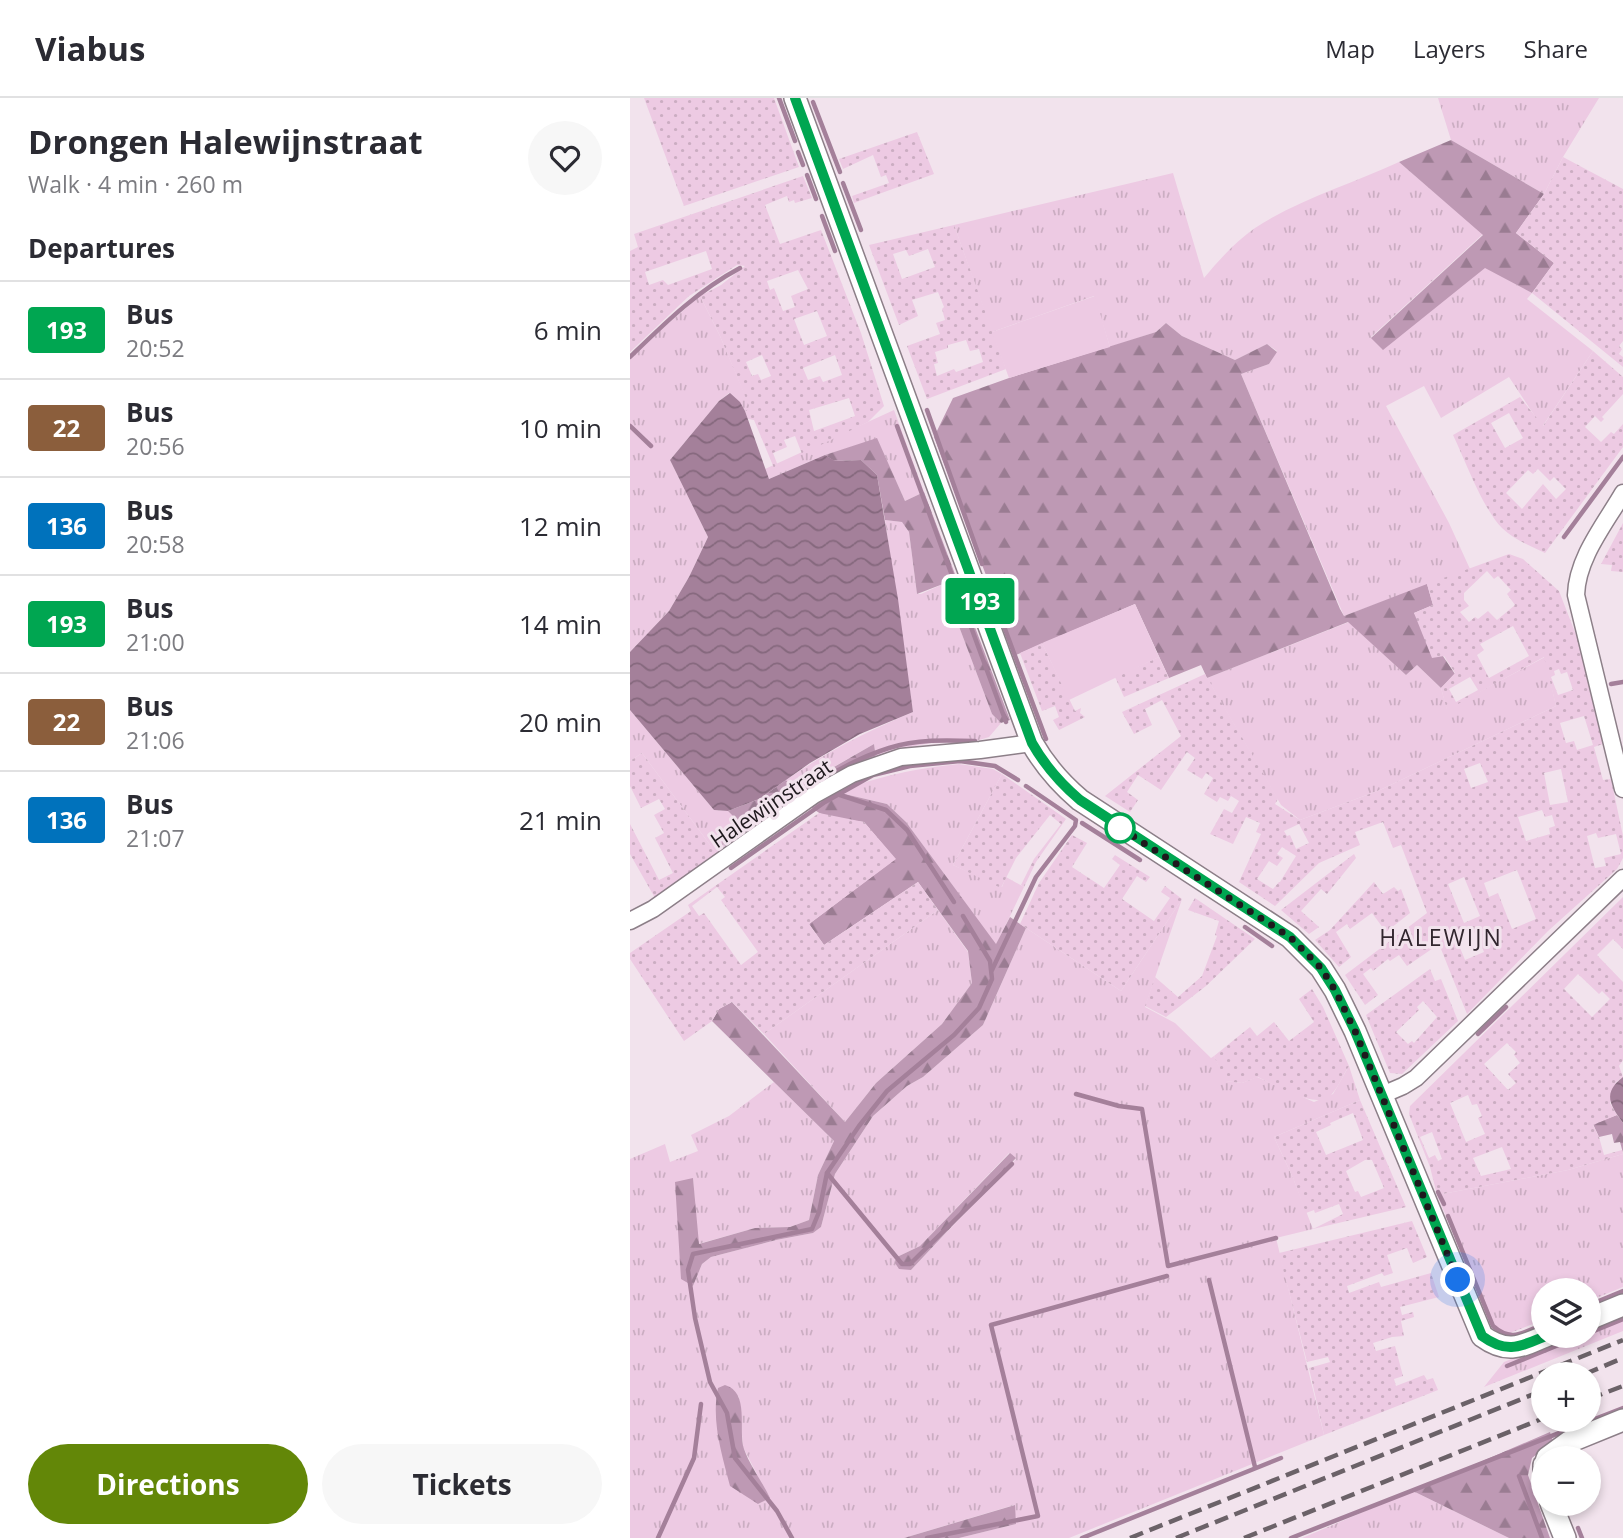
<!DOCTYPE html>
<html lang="en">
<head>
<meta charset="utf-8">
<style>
	body { margin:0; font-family:"Open Sans",sans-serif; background:#f7f7f7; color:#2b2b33; height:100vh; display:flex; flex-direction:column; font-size:26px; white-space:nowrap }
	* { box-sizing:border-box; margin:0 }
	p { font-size:23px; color:#7c7c81 }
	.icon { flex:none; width:38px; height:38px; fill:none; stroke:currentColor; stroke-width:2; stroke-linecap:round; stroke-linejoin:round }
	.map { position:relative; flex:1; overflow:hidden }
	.details { display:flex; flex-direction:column; background:#fff; width:630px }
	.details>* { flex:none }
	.badge { padding:0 14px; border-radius:5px; font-size:24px; line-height:46px }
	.controls { position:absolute; left:901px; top:1180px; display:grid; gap:14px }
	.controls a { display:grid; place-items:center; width:70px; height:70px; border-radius:50%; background:#fff; box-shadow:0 4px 10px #0003; font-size:35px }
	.you { position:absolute; width:35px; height:35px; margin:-18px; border:5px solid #fff; border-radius:50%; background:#1a73e8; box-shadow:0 0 0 10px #1a73e833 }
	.map>.badge { position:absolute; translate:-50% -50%; box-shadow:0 0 0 4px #fff }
	h2 { padding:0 28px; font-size:26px; line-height:63px }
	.round { display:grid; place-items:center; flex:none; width:74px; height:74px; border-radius:37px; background:#f7f7f7 }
	.overview { display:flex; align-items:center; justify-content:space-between; height:119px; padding:0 28px }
	h1 { font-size:33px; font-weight:700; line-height:52px }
	.primary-button { display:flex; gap:14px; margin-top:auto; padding:14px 28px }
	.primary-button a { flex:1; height:80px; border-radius:42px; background:#638708; color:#fff; font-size:28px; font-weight:700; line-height:80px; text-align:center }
	.primary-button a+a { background:#f7f7f7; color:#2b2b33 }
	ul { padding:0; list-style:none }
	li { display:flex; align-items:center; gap:21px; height:98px; padding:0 28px; border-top:2px solid #e1e1e2 }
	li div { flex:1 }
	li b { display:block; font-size:26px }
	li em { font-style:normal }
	li .badge { min-width:77px; font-weight:700; text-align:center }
	header { display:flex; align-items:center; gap:42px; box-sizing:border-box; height:98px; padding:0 35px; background:#fff; border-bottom:2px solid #e1e1e2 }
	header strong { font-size:33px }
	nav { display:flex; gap:38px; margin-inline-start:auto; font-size:24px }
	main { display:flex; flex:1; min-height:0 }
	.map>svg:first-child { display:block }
	.grass { fill:url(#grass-tufts); fill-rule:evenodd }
	.forest { fill:url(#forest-firs) }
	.garden { fill:url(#garden-dots); fill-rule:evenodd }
	.pitch { fill:#edcae3 }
	.water { fill:url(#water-waves) }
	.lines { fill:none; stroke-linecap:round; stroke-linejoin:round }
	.stream { stroke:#a4809a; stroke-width:4.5 }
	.minor-casing { stroke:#8c7f88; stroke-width:19 }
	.tertiary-casing { stroke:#8c7f88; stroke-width:24 }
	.minor { stroke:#fff; stroke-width:16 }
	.tertiary { stroke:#fff; stroke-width:21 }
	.rail { stroke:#6b6268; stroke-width:4.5; stroke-dasharray:14 7; stroke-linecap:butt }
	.line-casing { stroke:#fff; stroke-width:16 }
	.line { stroke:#00a651; stroke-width:10 }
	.walk { stroke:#1e191d; stroke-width:7; stroke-dasharray:0 12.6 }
	.stop-dot { fill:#fff; stroke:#00a651; stroke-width:3.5 }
	.labels { text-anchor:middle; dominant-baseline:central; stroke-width:6; stroke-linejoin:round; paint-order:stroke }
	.street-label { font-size:21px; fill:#1e191d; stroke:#f2e3ed }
	.neighbourhood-label { font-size:23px; letter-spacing:2px; fill:#31262e; stroke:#f2e3ed }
</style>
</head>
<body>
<header>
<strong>Viabus</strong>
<nav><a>Map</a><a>Layers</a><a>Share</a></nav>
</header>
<main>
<section class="details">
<div class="overview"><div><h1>Drongen Halewijnstraat</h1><p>Walk · 4 min · 260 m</p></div><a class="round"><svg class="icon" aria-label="heart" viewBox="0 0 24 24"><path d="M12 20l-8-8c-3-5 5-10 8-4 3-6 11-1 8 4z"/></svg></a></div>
<h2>Departures</h2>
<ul>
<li><span class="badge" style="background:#00a651;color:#fff">193</span><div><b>Bus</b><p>20:52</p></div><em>6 min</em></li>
<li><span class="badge" style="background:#8b5e3c;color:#fff">22</span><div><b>Bus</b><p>20:56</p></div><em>10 min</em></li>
<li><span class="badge" style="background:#0072bc;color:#fff">136</span><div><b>Bus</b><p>20:58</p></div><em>12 min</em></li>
<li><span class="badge" style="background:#00a651;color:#fff">193</span><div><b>Bus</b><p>21:00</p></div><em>14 min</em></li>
<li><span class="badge" style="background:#8b5e3c;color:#fff">22</span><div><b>Bus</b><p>21:06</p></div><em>20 min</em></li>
<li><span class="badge" style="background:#0072bc;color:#fff">136</span><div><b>Bus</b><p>21:07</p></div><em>21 min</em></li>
</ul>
<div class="primary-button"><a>Directions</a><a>Tickets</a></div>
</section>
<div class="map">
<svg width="993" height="1440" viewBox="0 0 993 1440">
	<defs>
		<pattern id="grass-tufts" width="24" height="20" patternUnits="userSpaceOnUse" patternTransform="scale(1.75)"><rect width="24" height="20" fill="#edcae3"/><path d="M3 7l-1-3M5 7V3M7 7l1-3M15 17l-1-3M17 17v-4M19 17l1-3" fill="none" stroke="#cbadc2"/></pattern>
		<pattern id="forest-firs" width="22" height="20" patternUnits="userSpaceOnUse" patternTransform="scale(1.75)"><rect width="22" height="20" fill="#be99b4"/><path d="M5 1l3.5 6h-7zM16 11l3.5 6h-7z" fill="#9a7c92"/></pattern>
		<pattern id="garden-dots" width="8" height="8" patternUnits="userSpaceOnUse" patternTransform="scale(1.75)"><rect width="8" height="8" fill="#edcae3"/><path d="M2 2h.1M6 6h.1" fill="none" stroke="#cbadc2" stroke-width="1.8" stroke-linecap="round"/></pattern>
		<pattern id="water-waves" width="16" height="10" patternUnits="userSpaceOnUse" patternTransform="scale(1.75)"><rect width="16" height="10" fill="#a4809a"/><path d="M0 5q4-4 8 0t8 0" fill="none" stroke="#85687d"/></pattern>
	</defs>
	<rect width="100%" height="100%" fill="#f2e3ed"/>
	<g class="grass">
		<path d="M808,0h161l-36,59 -19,37 -93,-54z"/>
		<path d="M769,64l84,72 -112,103 11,12 103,-82 47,26 -5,6 66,52 -51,76 -33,-50 -68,41 -17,-32 -38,20 63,117 21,46 -126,47 -103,-242 28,-10 8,-13 -10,-7 -32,16 -53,-24 -16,-13 -10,9 -46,15 -16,-51 -102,36 -38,-107 219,-52 31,105c15,-18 31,-36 51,-50 44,-29 97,-44 144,-66z"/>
		<path d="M70,198l20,40 31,73 -6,2 -6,-9 -10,-9 -10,8 -49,59 38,77 -19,40 -20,34 -39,41v-295z"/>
		<path d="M264,312l30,82 -19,9 -28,-62 -52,16 -56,24 -4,-10z"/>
		<path d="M255,422l17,2 7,10 8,62h4l22,-10 49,130 9,9 -12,14 -13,4h-36l-25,5 -39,12 -2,-14 -81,46 -7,-10c40,-28 82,-49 127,-68z"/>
		<path d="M719,524l57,53 11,-10 24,23 6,21 98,-52 11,49 -176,84 -80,30 -19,-15 -74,-127z"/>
		<path d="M0,612l84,100 14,1 9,8 -15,23 3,4 -9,7 -74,-100 -12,8z"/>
		<path d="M329,666l34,5 9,5 -49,91 49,22 4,-10 18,10 -28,58 -90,-123 -19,-18 -51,-12c45,-16 76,-23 123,-28z"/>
		<path d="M552,801l-37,108 30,16 36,35 3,-2 12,25 16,2 15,-6 57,25 19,-8 16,-28 11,34 -86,37 19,41 20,51 -37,9 48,197 -255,103h-110l57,-14 -2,-19 -110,33h-274v-379l35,-15 5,18 28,-11 -7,-16 38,-19 45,-34 60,59 -16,34 -9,45 -19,7 -35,1 -57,16 -5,-66v108l9,-22 9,-7 65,-17 37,-7 8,-6 14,-53 38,-58 34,-30 16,-9 60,-52 43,-97 95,63zM379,1055l7,6 -105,111 -14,-13 23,-11zM95,1287l14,12 4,50 26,51 -11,6z"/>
		<path d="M308,812l30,42 4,31 -30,41 -66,59 -31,39 -81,-88z"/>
		<path d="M993,1056v133l-34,14v-11h-45l-1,30 -33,13 -11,-1 -7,-8 -55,-129 131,-25z"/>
		<path d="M993,1216v17l-139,56 20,-25 66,-27h19v-7z"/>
		<path d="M783,1393l96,47h-207z"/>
	</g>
	<g class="forest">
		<path d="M821,42l93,54 -28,39 38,30 -22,30 -47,-25 -102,82 -12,-12 112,-103 -84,-73z"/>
		<path d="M536,225l16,13 53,24 32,-16 10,8 -8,12 -28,10 99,235 4,7 83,-32 6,21 -19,8 41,61 -14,14 -24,-23 -11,10 -58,-53 -141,56 -6,-13 -32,13 -34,-74 -119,51 -82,-218 19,-39 56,-20 147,-46z"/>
		<path d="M247,340l28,63 19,-9 86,228 -9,3 -9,-9 -49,-130 -26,10 -8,-62 -7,-10 -17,-2 -8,-45 -16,-15 -27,1 -9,-6z"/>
		<path d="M244,646l2,14 -145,87 -6,1 -3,-4 1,-6 13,-17 -8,-8 31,-12 27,-19 8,10z"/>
		<path d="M206,694l51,12 19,18 90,122 14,-27 16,11 -43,97 -60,52 -16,9 -34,30 -38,58 -14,53 -8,6 -37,7 -65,17 -9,7 -9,22 -12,-7 -6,-97 18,-4 6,66 56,-16 35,-1 19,-7 9,-45 16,-34 -122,-120 7,-12 13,-7 113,120 31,-39 66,-59 30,-41 -4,-32 -50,-69 -94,63 -15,-21 86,-65 -31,-37c-20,-3 -44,-2 -56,-19z"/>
		<path d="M987,1017l6,8v30l-3,-11 -6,1 -2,-9 -13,3 -6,-13z"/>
		<path d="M380,1055l6,5 -105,112 -12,-1 -4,-6 2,-6 23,-11z"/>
		<path d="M95,1287c25,7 13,45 19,64 6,17 18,32 26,49l-12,6 -28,-18c-8,-32 -19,-65 -12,-98z"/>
		<path d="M920,1334l3,9 -21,17 -4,17 22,63h-41l-96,-47z"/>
		<path d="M385,1407l1,19 -57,14h-55z"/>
	</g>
	<g class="garden">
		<path d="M14,0h130l25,69 -115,39z"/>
		<path d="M287,34l17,42 -80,29 -2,-7 37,-13 -3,-8 -5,2 -8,-22 -30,14 -4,-10z"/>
		<path d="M933,59l60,32v152l-4,5 3,3 -3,5 4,3v10l-91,-74 22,-30 -38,-30 28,-39z"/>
		<path d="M173,78l9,22 -17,5 -1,-3 -5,2 -2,-6 -22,9 15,39 41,-14 40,103 23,73 -16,16 -66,32 -7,-18 -11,4 3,7 -14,6 5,13 -4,2 -20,-48 -6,-1 -3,-8 5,-3 -30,-72 -20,-40 21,-11 24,-19 -8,-1 -48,31 -59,56v-101l8,-4 -4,-13zM76,153l6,18 -44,16 -5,-5 -14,5 -4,-13zM168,172l10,19 -17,7 4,11 -12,4 -9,-23 -4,2 -3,-9zM187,213l10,25 -23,9 -10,-26zM132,257l9,21 -10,4 -3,-6 -6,2 -6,-14zM205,257l7,20 -19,7 -3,-6 -12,4 -5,-12zM219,300l6,18 -41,15 -5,-21z"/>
		<path d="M324,127l52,144 -79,30 -20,-53 33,-12 -4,-11 9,-3 -3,-11 2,-2 -6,-15 -26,8 6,16 -19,9 -30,-80zM298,151l7,18 -33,12 -9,-25 13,-4 3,6zM336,242l4,11 9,-2 4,13 -27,10 -2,-3 -17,7 -3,-12 4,-1 -3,-11 13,-4v-3z"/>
		<path d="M963,253l30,26v17l-21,23 2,2 -3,3 -6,-6 -10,11 16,15 10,-10 3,2 9,-10v23l-78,106c-15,-7 -32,-14 -43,-25 -19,-19 -37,-68 -49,-93l67,-38 23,29zM879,315l14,25 -18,10 -14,-25zM908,371l12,12 4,-4 12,12 -10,10 -13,-15 -21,25 -16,-16 22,-23 5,4z"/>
		<path d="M993,425v49l-12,-1 1,-6 -11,-1z"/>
		<path d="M879,456l14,5 36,32 19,49 25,104 -9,3 9,33 8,-1 12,57v22l-6,11 -69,62 -81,83 -28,-70 -32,22 -8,-11 -9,6 -2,-2 -15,12 -2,-3 -8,6 15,21 -13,10 -20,-30 82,-62 -26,-68 -8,3 -10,-26 -28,10 5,13 -41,18 -44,43 -36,-24 22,-48 -5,-2 4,-9 -14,-6 -13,27 -23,-10 14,-25 8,4 7,-12 -8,-5 -3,5 -8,-4 -3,5 -13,-8 9,-16 -7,-5 -4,6 -15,-9 8,-12 -8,-6 -26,38 -23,-15 -11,17 11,8 -8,12 -25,-16 76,-60 -19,-36 -17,9 7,16 -18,9 -12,-22 83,-38 73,125 -3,5 25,16 80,-30 176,-84 -12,-49 -97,53 -6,-22 14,-15 -11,-17 -12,2 -18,-45 19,-8 -6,-21zM857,473l7,8 4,-3 13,14 -4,4 8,11 -18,15 -9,-9 -10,8 -3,-2 -6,5 -9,-10 9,-6 -5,-6v-7zM883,528l16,30 -40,22 -12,-23 7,-5 -4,-6zM929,571l2,5 6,-2 6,18 -15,5 -7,-18 4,-2 -1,-4zM840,579l8,13 -22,12 -7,-13zM954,618l9,29 -16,5 -3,-9 -8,2 -6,-20zM850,665l8,19 -17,6 -7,-19zM931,671l7,33 -18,3 -6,-32zM912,712l3,7 7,-2 3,11 -6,2 1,6 -24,7 -8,-24zM669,726l10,19 -13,6 -6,-14 -3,1 -3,-5zM966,735l2,5 18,-4 5,20 -17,4 2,8 -11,2 -8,-32zM652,749l14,9 -16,26h-1l-6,7 -16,-10 12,-18 8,5 6,-8 -6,-4zM887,772l19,49 -24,10 -14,-36 -9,4 -5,-14zM834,779l16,39 -16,7 -16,-39zM835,830l3,7 8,-3 8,20 -19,8 -11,-27z"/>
		<path d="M412,545l33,68 6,-3 -1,5 5,4 -26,13 -6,-10 6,-3 -4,-11 -13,5 -22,-58z"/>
		<path d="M529,559l10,21 -45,19 -9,-20z"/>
		<path d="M12,655l74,100 -61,45 -25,-44v-30l29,56 14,-7 -18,-35 9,-5 -10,-18 11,-6 -6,-10 -18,9 -11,-22v-25z"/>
		<path d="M372,676l64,45 -30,43 -12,25 -3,-2 13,-26 27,-35 -11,-9 -34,43 -15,30 -48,-23z"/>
		<path d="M189,715l45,9 32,37 -87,65 15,21 94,-63 20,28 -174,124 -32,-32 -13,7 -7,12 -28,20 -54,-82v-6l61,-42 -3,-6zM87,789l8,10 -4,3 37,52 -17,13 -37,-52 -5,3 -7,-10z"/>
		<path d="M442,737l15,8 -15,24 32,21 16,-23 -8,-6 3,-4 35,22 -4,5 -9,-6 -15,23 32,22 16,-23 -9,-6 4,-6 17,13 -61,92 -101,-67 19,-41z"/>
		<path d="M724,756l2,4 -29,36 -6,-5 -20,22 18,16 -10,7 -28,-24z"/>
		<path d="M744,784l9,12 11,-7 4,4 3,-2 9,24 -24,19 -14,-19 -22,16 -3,-5 -11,8 15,25 -12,10 -24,-27 15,-10z"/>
		<path d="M993,799v52l-10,-10 -16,16 26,27v78l-4,6 4,11 -7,5 -6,21 7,12 -24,10 6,12 5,18 18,-5 1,4 -55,16 -131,25 -7,-28 -21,-53 1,-8zM948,876l21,20 3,-3 8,8 -18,18 -28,-28zM877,945l9,9 -2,3 6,8 -12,11 8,9 -8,7 -24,-26zM838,997l4,10 5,-1 5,12 -4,2 7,16 -19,8 -16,-39zM802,1034l10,27 -4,2 -3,-6 -6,3 -9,-21zM872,1049l9,22 -30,7 -8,-18z"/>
		<path d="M565,800l60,41 -49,47 -40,31 -21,-11 10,-29 23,20 24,-21 15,-40 -2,-1 4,-14 -31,-11z"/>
		<path d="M800,871l5,12 6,-2 17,42 -56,53 -12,-1 -24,-58zM793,903l14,16 -23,26 -2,-2 -4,3 -12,-12 23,-22 -2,-3z"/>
		<path d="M682,891l11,18 26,59c-6,9 -10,20 -17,28 -14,18 -57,-9 -74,-17l-16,6 -17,-2 -11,-25 36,-29 7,9 17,-14 15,19 25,-19 -15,-23z"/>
		<path d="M730,1002l46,107 -93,22 30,-15 -4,-10 -24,9 -1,-3 -8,3 -13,-35 -19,-41zM723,1015l10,27 -37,15 -10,-23 15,-7 -1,-2zM735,1062h7l12,28 -23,9 -3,-6 -3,1 -9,-21z"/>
		<path d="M782,1123l15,36 -14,6 -6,-15 -20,7 6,18 -9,3 -2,-3 -35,13 2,7 30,-11 2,5 50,-14 8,24 -39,10 2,8 11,-3 1,5 -13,4 3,15 -12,1 -19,6 3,8 19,-5 8,30 -9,3 2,7 28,-11 3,5 6,-2 5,12 -114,45 -15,-67 21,-6 -2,-5 -21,5 -28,-109z"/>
	</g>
	<g class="pitch">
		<path d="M465,198l15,51 -101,31 -17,-46z"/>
		<path d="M505,506l24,53 -90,43 -27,-57z"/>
	</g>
	<g class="water">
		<path d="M100,295l10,9 5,9 24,68 56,-24 10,6 26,-1 16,15 21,124 15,113 -53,22 -50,29 -51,36 -31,12 -14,-1 -84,-100v-58l39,-41 20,-34 19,-40 -38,-77 49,-59z"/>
		<path d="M993,979v46c-13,-18 -21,-30 0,-46z"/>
	</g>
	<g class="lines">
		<g class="stream">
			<path d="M149,0l16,43"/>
			<path d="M183,4l27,70"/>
			<path d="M168,54l5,13"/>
			<path d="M177,77l9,24"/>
			<path d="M213,85l18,47"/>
			<path d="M192,118l13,35"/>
			<path d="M0,259c35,-34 67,-66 110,-89"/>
			<path d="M297,312l55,154"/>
			<path d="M0,328l21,20"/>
			<path d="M267,328l109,296"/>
			<path d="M934,439l59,-80"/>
			<path d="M356,480l60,161"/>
			<path d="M981,586l12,-2"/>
			<path d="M210,697l46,15 21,20 47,72"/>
			<path d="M452,725l58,37"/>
			<path d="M112,737c45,-33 93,-70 147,-87 27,-9 58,-8 86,-7"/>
			<path d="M101,770l94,-66 48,-27 37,-9 50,-5 35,5 23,14"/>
			<path d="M615,829l27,19"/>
			<path d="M362,872l44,-93 39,-51 1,-6 -50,-34"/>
			<path d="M848,936l28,-27"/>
			<path d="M446,996l43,12 23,3 26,157 108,-28"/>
			<path d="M197,1075l75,91h8l102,-100"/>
			<path d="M808,1094l6,12"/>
			<path d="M818,1118l45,110c19,17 30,6 51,-2"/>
			<path d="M579,1182l46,187"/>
			<path d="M959,1207l34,-14"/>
			<path d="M959,1235l34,-14"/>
			<path d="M877,1268l76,-31"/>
			<path d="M889,1378l23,62"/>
			<path d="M948,1430l4,10"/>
			<path d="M28,1440l36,-80 7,-54"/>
			<path d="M162,1440l-15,-27 -42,-53 -8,-45 -17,-31 -15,-64 -7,-48 5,-16 119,-25 7,-17 8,-39 32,-47 28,-35 67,-56 25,-27 13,-29 -2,-18 -27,-45"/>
			<path d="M297,1440l111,-22 -47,-191 176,-49"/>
			<path d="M452,1440l199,-80"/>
			<path d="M661,1440l332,-130"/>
		</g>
		<g class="minor-casing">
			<g id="minor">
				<path d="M993,395c-18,31 -46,65 -47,102l47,194"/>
				<path d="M0,823l23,-12 161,-114 38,-21 49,-17 79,-7 52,-7"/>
				<path d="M752,997l21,-9 13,-8 207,-200"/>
			</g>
		</g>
		<g class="tertiary-casing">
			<g id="tertiary">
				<path d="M165,0l237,645c13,23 28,40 48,57l210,137 31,31 14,22 20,41 127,305c26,19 40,10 66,-1"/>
				<path d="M959,1221l34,-14"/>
				<path d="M917,1360l22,-16 54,-22"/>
				<path d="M914,1367v17"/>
				<path d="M921,1405l14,35"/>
			</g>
		</g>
		<use href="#minor" class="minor"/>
		<use href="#tertiary" class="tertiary"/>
		<g class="rail">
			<path d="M955,1276l38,-16"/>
			<path d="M959,1301l34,-13"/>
			<path d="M500,1440l493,-198"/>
			<path d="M546,1440l368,-148"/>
			<path d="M614,1440l300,-120"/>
		</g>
	</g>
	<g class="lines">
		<g class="line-casing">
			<path id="line" d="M165,0l237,645c13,23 28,40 48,57l210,137 31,31 14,22 20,41 127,305c26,19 39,10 66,-1"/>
		</g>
		<use href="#line" class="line"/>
		<path class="walk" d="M490,730l-9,-6 179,115 31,31 14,22 20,41 103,249"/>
	</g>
	<circle class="stop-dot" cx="490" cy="730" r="14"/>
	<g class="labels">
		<g class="street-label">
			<text transform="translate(141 705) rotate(-34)">Halewijnstraat</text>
		</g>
		<g class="neighbourhood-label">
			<text x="811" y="839">HALEWIJN</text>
		</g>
	</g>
</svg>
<div class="controls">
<a><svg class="icon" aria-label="layers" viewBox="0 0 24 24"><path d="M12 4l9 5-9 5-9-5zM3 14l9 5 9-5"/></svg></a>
<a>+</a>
<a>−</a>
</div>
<div class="you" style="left:828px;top:1182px"></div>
<b class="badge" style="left:350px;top:503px;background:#00a651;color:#fff">193</b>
</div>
</main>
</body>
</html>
